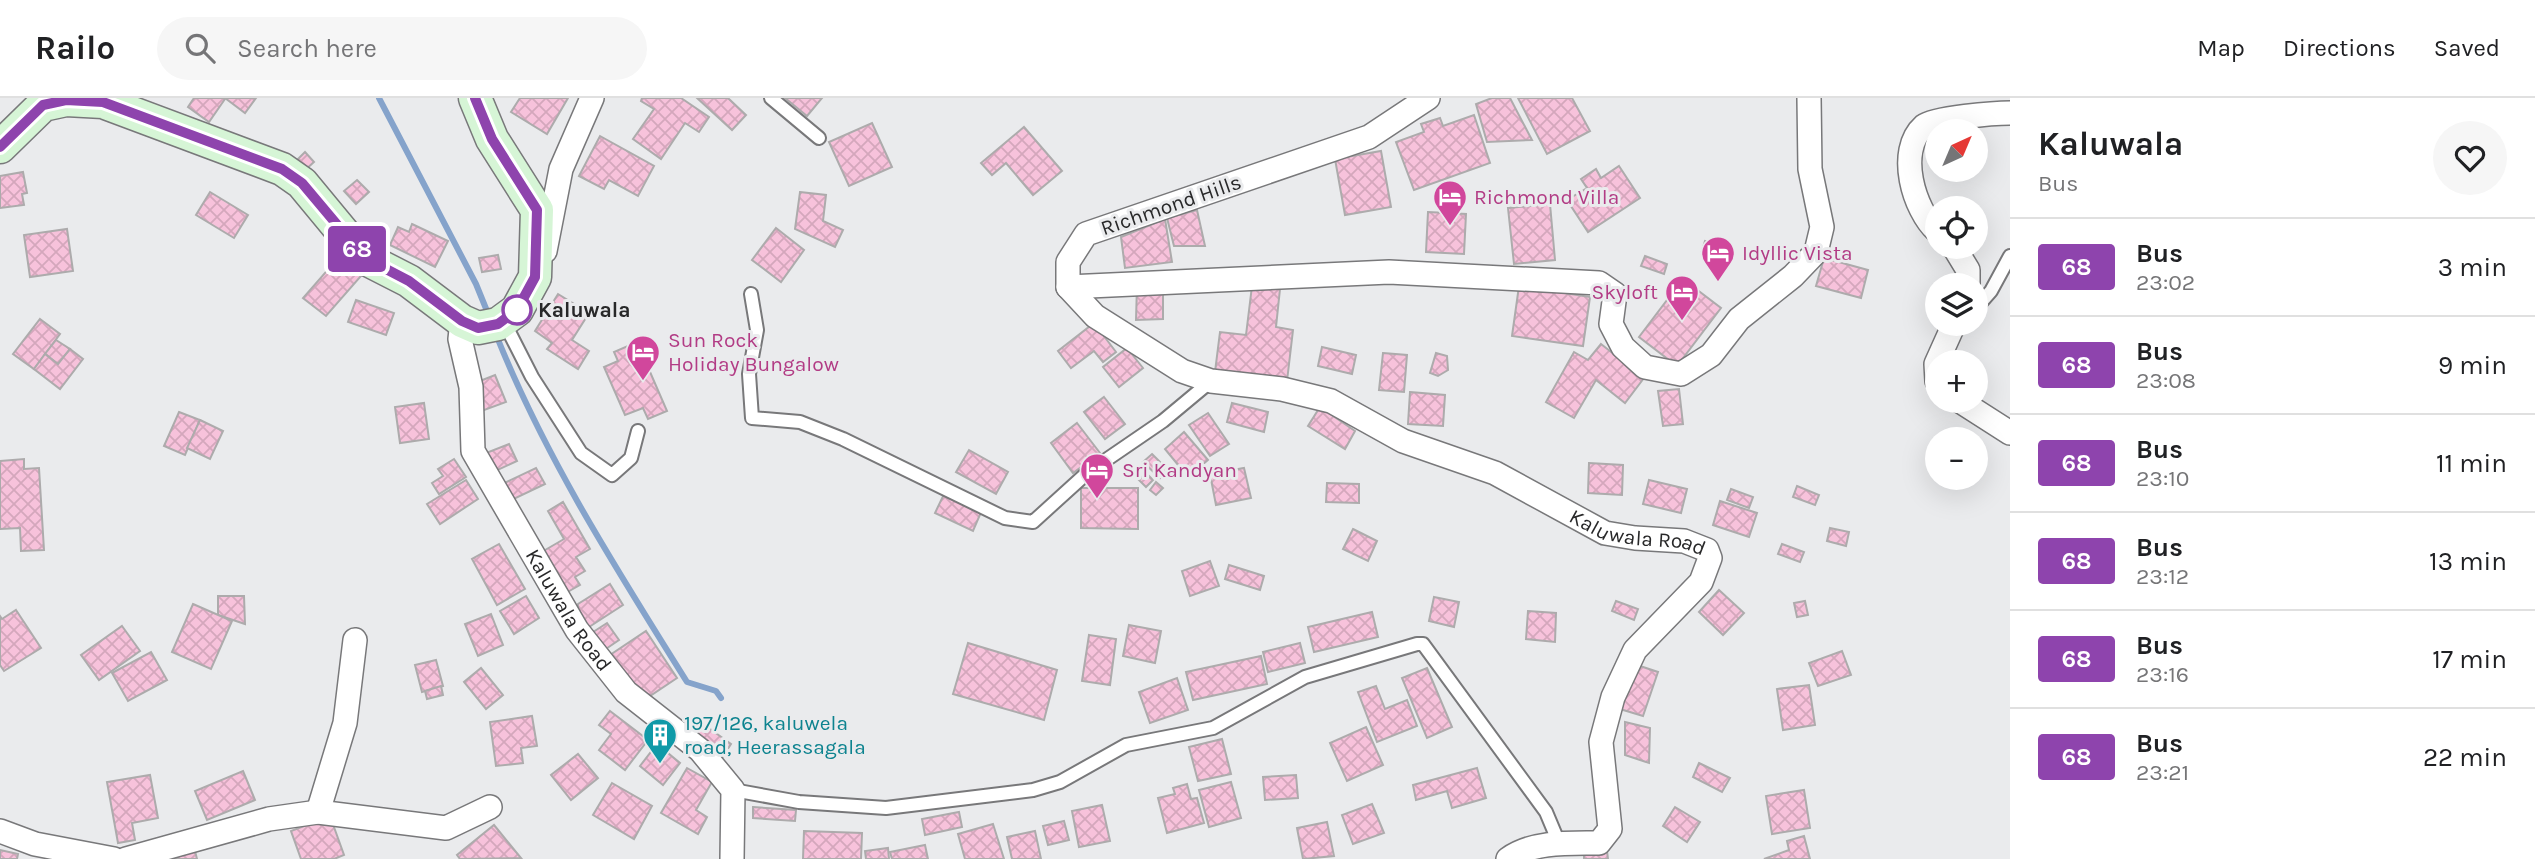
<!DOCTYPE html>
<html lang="en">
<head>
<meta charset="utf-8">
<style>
	body { margin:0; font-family:Karla,sans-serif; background:#f6f6f6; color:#202124; height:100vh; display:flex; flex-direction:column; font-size:26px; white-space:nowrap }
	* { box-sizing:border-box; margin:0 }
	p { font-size:23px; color:#757577 }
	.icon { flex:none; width:38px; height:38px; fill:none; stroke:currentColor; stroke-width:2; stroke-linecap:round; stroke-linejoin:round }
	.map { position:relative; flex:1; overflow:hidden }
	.drawer { display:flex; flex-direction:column; background:#fff; width:525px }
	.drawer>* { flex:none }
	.badge { padding:0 14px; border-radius:5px; font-size:24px; line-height:46px }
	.needle { width:46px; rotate:44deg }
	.buttons { position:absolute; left:1925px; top:21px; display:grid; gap:14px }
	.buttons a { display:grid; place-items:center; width:63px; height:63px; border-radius:50%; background:#fff; box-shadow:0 7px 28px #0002; font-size:35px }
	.map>.badge { position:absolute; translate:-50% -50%; box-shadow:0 0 0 4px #fff }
	.round { display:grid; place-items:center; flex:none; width:74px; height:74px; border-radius:37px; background:#f6f6f6 }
	.overview { display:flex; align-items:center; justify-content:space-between; height:119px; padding:0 28px }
	h1 { font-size:33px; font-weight:700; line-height:52px }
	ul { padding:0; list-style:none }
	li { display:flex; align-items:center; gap:21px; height:98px; padding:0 28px; border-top:2px solid #e0e0e0 }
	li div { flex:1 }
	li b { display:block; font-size:26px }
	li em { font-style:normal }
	li .badge { min-width:77px; font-weight:700; text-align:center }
	header { display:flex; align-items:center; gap:42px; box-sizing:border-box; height:98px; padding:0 35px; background:#fff; border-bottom:2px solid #e0e0e0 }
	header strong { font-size:33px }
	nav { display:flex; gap:38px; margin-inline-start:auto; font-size:24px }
	.search { width:490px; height:63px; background:#f6f6f6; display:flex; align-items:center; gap:18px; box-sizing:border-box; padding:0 24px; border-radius:38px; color:#757577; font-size:26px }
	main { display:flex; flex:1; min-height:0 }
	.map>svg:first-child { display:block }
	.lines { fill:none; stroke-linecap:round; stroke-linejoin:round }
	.stream { stroke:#85a3cb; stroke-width:6 }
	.building { fill:url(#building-cross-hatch); stroke:#adabac; stroke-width:2 }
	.lane-casing { stroke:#78787a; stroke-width:16 }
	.street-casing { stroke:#78787a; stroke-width:26 }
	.secondary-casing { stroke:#78787a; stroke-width:35 }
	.lane { stroke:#fff; stroke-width:12 }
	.street { stroke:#fff; stroke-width:23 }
	.secondary { stroke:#d6f5d6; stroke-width:32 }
	.line-casing { stroke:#fff; stroke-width:16 }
	.line { stroke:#8e44ad; stroke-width:10 }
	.stop-dot { fill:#fff; stroke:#8e44ad; stroke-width:3.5 }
	.labels { text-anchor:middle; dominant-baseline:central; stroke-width:6; stroke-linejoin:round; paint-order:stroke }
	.hotel-label { font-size:21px; fill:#b23c85; stroke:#eaebed; text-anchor:start }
	.street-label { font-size:21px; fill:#282829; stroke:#eaebed }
	.stop-label { font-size:21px; font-weight:bold; fill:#282829; stroke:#eaebed; text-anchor:start }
	.culture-label { font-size:21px; fill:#0d838f; stroke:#eaebed; text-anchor:start }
</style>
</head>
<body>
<header>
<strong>Railo</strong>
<div class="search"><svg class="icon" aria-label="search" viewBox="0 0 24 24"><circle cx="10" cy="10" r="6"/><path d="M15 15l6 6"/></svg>Search here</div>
<nav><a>Map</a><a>Directions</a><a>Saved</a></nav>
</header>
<main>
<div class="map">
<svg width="2010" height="761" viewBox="0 0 2010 761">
	<defs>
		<pattern id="building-cross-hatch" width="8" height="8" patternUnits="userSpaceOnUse" patternTransform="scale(1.75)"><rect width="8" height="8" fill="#f7c2db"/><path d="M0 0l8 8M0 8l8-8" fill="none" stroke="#d4a7bc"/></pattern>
	</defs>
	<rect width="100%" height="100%" fill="#eaebed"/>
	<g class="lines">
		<g class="stream">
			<path d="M379,0l97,186 13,32"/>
			<path d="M495,234c49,124 122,238 192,350l29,9 5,7"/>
		</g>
	</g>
	<g class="building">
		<path d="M194,0h29l2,1 -16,23 -21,-15z"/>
		<path d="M225,0h31l-11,15z"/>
		<path d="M520,0h48l-21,36 -36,-22z"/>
		<path d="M642,0h39l28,19 -10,15 -14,-9 -24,36 -28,-20 21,-30 -13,-8z"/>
		<path d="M697,0h31l18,17 -14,15z"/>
		<path d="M785,0h37l-15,18z"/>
		<path d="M1492,0h18l22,42 -45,2 -11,-38z"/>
		<path d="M1518,0h54l18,33 -43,23z"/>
		<path d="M1474,17l16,48 -76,27 -18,-48 28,-10 -3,-8 19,-6 3,8z"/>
		<path d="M872,25l20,44 -43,19 -20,-44z"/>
		<path d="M1024,29l38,44 -29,24 -27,-32 -14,12 -11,-12z"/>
		<path d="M600,38l54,30 -16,30 -29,-16 -5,9 -25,-13z"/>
		<path d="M1381,53l10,56 -46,8 -10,-56z"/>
		<path d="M305,54l9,10 -10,9 -9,-9z"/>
		<path d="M1619,68l21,32 -52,34 -21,-32 20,-12 -6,-9 15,-10 5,9z"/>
		<path d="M23,74l4,21 -5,1 2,11 -24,3v-32z"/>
		<path d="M357,82l12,12 -13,12 -12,-13z"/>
		<path d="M210,94l38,23 -14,23 -38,-23z"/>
		<path d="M800,94l26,3 -3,26 20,9 -8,17 -40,-18z"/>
		<path d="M1550,106l5,56 -41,4 -6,-56z"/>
		<path d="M1197,112l8,36h-31l-7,-28z"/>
		<path d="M1428,114l38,2 -2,40 -38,-2z"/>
		<path d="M1165,121l7,43 -47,6 -4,-31z"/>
		<path d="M412,126l36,17 -13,26 -45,-22 8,-18 11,5z"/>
		<path d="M776,130l28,22 -23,32 -29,-22z"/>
		<path d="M67,131l6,42 -43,6 -6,-42z"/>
		<path d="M1705,143l23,8 -4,10 -22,-8z"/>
		<path d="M498,157l3,14 -19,3 -3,-14z"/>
		<path d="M1645,158l22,8 -3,10 -23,-8z"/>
		<path d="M338,160l23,18 -35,40 -23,-18z"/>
		<path d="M1824,160l44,12 -7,28 -45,-12z"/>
		<path d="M1683,181l38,29 -44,58 -38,-29z"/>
		<path d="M1137,187l26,2v32l-27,1z"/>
		<path d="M1252,188l28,3 -4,38 17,3 -6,51 -72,-9 5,-40 26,3z"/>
		<path d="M1519,188l71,11 -7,49 -71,-10z"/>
		<path d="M558,196l31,19 -17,27 17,11 -11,18 -31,-20 5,-6 -17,-12z"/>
		<path d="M356,202l38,13 -8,22 -38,-13z"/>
		<path d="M40,221l20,15 -26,35 -21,-15z"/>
		<path d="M1094,225l22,29 -13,10 -9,-11 -23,17 -13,-17z"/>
		<path d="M56,242l14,9 -12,15 -13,-10z"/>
		<path d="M637,244l30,69 -19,8 -5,-11 -18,7 -21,-48 14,-6 -4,-9z"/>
		<path d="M1601,246l43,34 -19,25 -29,-23 -22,38 -28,-16 28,-50 14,8z"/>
		<path d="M1322,249l34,8 -4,19 -34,-8z"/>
		<path d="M1127,250l16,20 -24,19 -16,-20z"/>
		<path d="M70,251l13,10 -23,30 -26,-20 11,-15 13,10z"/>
		<path d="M1383,255l24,2 -3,37 -25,-2z"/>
		<path d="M1436,255l11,3 1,14 -10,6 -8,-3z"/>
		<path d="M495,277l11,27 -27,10 -4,-29z"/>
		<path d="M1679,291l4,35 -20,2 -5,-35z"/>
		<path d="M1410,294l35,3 -2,31 -35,-2z"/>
		<path d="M1104,299l21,27 -20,15 -21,-27z"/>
		<path d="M424,305l5,36 -29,4 -5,-36z"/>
		<path d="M1232,305l36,9 -4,20 -37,-10z"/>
		<path d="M1320,309l35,24 -10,18 -37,-23z"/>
		<path d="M179,314l21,8 -15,35 -21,-9z"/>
		<path d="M1208,315l21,31 -19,12 -21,-31z"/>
		<path d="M200,322l23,11 -13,28 -23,-11z"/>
		<path d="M1077,325l23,30 -27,20 -22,-30z"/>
		<path d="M1184,334l24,28 -20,17 -23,-28z"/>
		<path d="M509,346l8,17 -26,12 -10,-18z"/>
		<path d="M969,352l39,22 -12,22 -40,-22z"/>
		<path d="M1152,356l16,16 -8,8 -17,-16z"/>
		<path d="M24,361v10l15,-1 5,82 -23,1 -1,-23 -20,1v-68z"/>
		<path d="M454,361l12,18 -27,17 -7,-11 11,-7 -5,-7z"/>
		<path d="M1589,365l34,2 -1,30 -34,-2z"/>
		<path d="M536,370l9,16 -38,18 -9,-16z"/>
		<path d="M1244,370l7,30 -35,7 -6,-31z"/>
		<path d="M1146,375l7,7 -7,7 -7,-7z"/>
		<path d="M466,382l12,19 -38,25 -13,-20z"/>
		<path d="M1649,382l38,9 -6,24 -38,-9z"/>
		<path d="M1156,384l7,6 -7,7 -6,-5z"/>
		<path d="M1327,385l32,1v19l-33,-1z"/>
		<path d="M1797,388l22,9 -4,10 -22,-8z"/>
		<path d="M1081,390h57v41l-57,-1z"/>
		<path d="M1731,391l22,8 -4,11 -22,-8z"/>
		<path d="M945,394l37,18 -9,21 -38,-18z"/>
		<path d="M1720,403l37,12 -8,24 -36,-12z"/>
		<path d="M563,404l27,47 -14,8 9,14 -10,6 5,8 -16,9 -24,-41 24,-14 -16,-28z"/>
		<path d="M1830,430l19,4 -3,14 -19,-5z"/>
		<path d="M1353,431l24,12 -9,20 -25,-12z"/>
		<path d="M499,446l26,45 -28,16 -25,-46z"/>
		<path d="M1782,446l22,8 -4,10 -22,-8z"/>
		<path d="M1210,463l9,25 -29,10 -8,-25z"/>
		<path d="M1229,467l35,11 -4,14 -35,-11z"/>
		<path d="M610,486l13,21 -37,24 -8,-11v-14z"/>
		<path d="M1719,492l25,23 -21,22 -24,-23z"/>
		<path d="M218,498h26l1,28 -27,-9z"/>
		<path d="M526,498l13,22 -25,16 -14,-23z"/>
		<path d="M1434,499l25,5 -5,25 -25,-6z"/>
		<path d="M1616,503l22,8 -4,11 -22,-9z"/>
		<path d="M1805,503l3,14 -11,2 -3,-14z"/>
		<path d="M193,506l39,17 -21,48 -39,-17z"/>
		<path d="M16,512l25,38 -37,23 -4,-6v-49l2,3z"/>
		<path d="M1528,513l28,2 -1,29 -29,-3z"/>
		<path d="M1372,514l6,25 -64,15 -6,-25z"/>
		<path d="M491,516l12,31 -25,11 -13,-32z"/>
		<path d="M607,525l12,17 -19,13 -13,-17z"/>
		<path d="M1129,527l32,6 -6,32 -32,-7z"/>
		<path d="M122,528l18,25 -41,29 -18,-25z"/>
		<path d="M646,533l31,47 -36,24 -31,-47z"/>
		<path d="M1089,537l27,4 -6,46 -28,-4z"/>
		<path d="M968,545l89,27 -13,50 -91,-26z"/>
		<path d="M1300,545l5,20 -37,9 -5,-20z"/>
		<path d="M1842,553l9,24 -33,11 -9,-23z"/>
		<path d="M151,554l16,28 -39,21 -16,-28z"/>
		<path d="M1261,558l6,28 -74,16 -7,-28z"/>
		<path d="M436,562l7,26 -21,6 -7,-27z"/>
		<path d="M1634,566l24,8 -15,44 -23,-7z"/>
		<path d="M481,570l22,27 -17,14 -22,-27z"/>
		<path d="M1427,570l25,59 -25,11 -25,-60z"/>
		<path d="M1177,580l11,32 -38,13 -11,-31z"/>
		<path d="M1809,587l6,40 -32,5 -6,-41z"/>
		<path d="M441,588l2,9 -16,4 -2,-8z"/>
		<path d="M1376,588l9,23 22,-9 10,26 -40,16 -19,-50z"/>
		<path d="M610,613l38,29 -23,30 -26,-20 12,-16 -12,-9z"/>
		<path d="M532,618l5,30 -16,2 2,15 -27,3 -6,-44z"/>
		<path d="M699,623l32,23 -11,17 -33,-24z"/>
		<path d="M1625,624l25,6 -1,35 -24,-8z"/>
		<path d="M1366,629l17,38 -36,16 -17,-38z"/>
		<path d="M1222,641l9,35 -33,7 -9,-34z"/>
		<path d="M657,646l23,19 -17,22 -23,-19z"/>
		<path d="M578,656l20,24 -27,22 -20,-25z"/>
		<path d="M1699,665l31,15 -8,14 -29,-15z"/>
		<path d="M687,670l25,14 -16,28 11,7 -9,17 -37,-21z"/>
		<path d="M1477,670l9,30 -34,10 -5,-17 -31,9 -3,-15z"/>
		<path d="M243,673l12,29 -48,20 -12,-29z"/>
		<path d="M150,677l8,43 -26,5 3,17 -17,3 -11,-61z"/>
		<path d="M1296,677l2,23 -33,2 -2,-23z"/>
		<path d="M1231,684l10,36 -32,9 -10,-37z"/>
		<path d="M612,685l40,23 -18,33 -41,-24z"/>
		<path d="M1187,686l4,15 6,-1 7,25 -37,10 -9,-35 17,-4 -2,-6z"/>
		<path d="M1804,692l6,38 -38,6 -6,-38z"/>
		<path d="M1372,706l12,29 -31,11 -11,-29z"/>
		<path d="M1102,707l8,36 -31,6 -7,-36z"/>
		<path d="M753,709l43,3 -1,11 -42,-3z"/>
		<path d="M1675,709l25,15 -13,20 -24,-16z"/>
		<path d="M959,714l3,15 -37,8 -3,-16z"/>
		<path d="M330,718l14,39 -10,4h-33l-10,-28z"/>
		<path d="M1064,723l5,19 -21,5 -5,-19z"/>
		<path d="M1327,724l7,34 -31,3 -6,-31z"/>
		<path d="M993,726l11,35h-39l-7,-25z"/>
		<path d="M494,727l27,33 -61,1 -3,-4z"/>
		<path d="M804,733l58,2 -1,26h-58z"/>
		<path d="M1035,733l6,28h-29l-5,-22z"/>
		<path d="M1804,738l6,23h-46l25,-9 -2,-9z"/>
		<path d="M925,747l3,14h-36l-2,-7z"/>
		<path d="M888,750l1,11h-23l-1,-8z"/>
		<path d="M0,752l18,4 -1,5h-17z"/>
		<path d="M1584,752l23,1 1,8h-24z"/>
		<path d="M195,753l2,8h-30z"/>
	</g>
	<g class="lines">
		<g class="lane-casing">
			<g id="lane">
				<path d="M771,0l48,40"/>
				<path d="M751,196l6,36 -8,44 3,44 48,4 43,17 162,79 28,4 54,-49 76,-52 48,-40"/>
				<path d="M1976,210l15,-17 19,-35"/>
				<path d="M504,224l28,55 49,76 31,22 19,-17 7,-27"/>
				<path d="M733,692l66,12 87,6 147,-18 27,-8 66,-37 87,-17 92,-51 112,-33h6l123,168 13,31"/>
			</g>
		</g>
		<g class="street-casing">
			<g id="street">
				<path id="s1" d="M1428,0l-59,39 -283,97 -18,28v25l27,29 87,55 29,10 71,8 49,12 72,40 92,32 110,60 30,5 49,3 23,9 3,8 -9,24 -66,68 -22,47 -12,45 9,87 -11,14c-30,0 -66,-2 -91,16"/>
				<path d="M1937,133c-23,-21 -41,-80 -13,-105 10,-8 71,-13 86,-13"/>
				<path d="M1954,149l14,23v15"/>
				<path d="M545,153l16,-82 31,-71"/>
				<path d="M1068,189l321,-15 210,11 16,11 -4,30 12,23 22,20 36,7 30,-19 28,-36 54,-43 23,-24 6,-25 -12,-58 -1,-71"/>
				<path id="s2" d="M462,223l-2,18 11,48 2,64 104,179 49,62 74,58 33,40 -1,69"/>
				<path d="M1937,283l-1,-17 18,-40"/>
				<path d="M1960,303l50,32"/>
				<path d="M318,714l27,-89 10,-83"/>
				<path d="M0,733l35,13 79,15"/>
				<path d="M126,761l143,-40 49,-7 128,16 44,-21"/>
			</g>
		</g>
		<g class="secondary-casing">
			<path id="secondary" d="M0,49l43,-42 23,-5 37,2 179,67 20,14 62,75 45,23 53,40 16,7 20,-4 19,-14 18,-33 2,-67 -45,-71 -17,-41"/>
		</g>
		<use href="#lane" class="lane"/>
		<use href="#street" class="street"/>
		<use href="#secondary" class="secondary"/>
	</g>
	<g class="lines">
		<g class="line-casing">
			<path id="line" d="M0,49l43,-42 23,-5 37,2 179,67 20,14 63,75 44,23 53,40 16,7 20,-4 19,-14 18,-33 2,-67 -45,-71 -17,-41"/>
		</g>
		<use href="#line" class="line"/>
	</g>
	<defs>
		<g id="hotel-pin" transform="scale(1.75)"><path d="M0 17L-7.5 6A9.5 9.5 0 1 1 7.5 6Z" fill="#d1479c" stroke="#eaebed"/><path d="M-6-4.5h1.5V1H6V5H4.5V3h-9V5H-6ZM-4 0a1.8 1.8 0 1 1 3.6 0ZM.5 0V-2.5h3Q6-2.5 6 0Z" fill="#fff"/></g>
		<g id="building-pin" transform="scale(1.75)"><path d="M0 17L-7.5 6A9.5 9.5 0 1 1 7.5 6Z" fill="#0f9aa8" stroke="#eaebed"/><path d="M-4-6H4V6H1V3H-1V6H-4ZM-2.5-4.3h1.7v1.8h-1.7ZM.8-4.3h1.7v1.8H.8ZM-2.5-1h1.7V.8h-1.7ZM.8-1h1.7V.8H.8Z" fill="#fff"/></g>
	</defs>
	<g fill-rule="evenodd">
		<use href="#hotel-pin" x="1450" y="99"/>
		<use href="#hotel-pin" x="1718" y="155"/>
		<use href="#hotel-pin" x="1682" y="194"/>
		<use href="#hotel-pin" x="643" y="254"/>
		<use href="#hotel-pin" x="1097" y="372"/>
		<use href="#building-pin" x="660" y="637"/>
	</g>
	<circle class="stop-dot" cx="517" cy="212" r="14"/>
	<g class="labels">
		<g class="hotel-label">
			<text x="1474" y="99">Richmond Villa</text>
			<text x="1742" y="155">Idyllic Vista</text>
			<text x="1658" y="194" text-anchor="end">Skyloft</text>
			<text x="668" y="242">Sun Rock<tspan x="668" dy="24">Holiday Bungalow</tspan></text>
			<text x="1122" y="372">Sri Kandyan</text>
		</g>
		<g class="street-label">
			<text transform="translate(1171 107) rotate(-19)">Richmond Hills</text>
			<text stroke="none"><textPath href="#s1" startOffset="1060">Kaluwala Road</textPath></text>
			<text stroke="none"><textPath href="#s2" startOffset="317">Kaluwala Road</textPath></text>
		</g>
		<g class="stop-label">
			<text x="538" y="212">Kaluwala</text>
		</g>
		<g class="culture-label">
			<text x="684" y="625">197/126, kaluwela<tspan x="684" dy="24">road, Heerassagala</tspan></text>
		</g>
	</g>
</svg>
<div class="buttons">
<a><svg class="needle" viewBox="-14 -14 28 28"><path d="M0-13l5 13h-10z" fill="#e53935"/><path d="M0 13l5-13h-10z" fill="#757577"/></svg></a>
<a><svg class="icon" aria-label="locate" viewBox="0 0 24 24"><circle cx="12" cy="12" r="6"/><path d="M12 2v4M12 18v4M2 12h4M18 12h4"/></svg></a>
<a><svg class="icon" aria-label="layers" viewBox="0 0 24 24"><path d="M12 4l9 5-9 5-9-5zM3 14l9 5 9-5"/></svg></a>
<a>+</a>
<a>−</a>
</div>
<b class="badge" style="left:357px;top:151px;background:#8e44ad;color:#fff">68</b>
</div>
<section class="drawer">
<div class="overview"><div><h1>Kaluwala</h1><p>Bus</p></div><a class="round"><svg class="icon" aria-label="heart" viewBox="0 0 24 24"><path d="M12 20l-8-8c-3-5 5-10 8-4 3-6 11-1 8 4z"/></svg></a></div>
<ul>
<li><span class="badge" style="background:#8e44ad;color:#fff">68</span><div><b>Bus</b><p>23:02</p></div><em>3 min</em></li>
<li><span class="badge" style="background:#8e44ad;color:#fff">68</span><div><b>Bus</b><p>23:08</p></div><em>9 min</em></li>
<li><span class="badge" style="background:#8e44ad;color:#fff">68</span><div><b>Bus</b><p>23:10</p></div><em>11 min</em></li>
<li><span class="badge" style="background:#8e44ad;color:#fff">68</span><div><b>Bus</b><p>23:12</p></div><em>13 min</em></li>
<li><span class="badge" style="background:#8e44ad;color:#fff">68</span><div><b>Bus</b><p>23:16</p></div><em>17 min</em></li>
<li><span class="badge" style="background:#8e44ad;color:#fff">68</span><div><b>Bus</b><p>23:21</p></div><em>22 min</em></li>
</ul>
</section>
</main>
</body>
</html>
